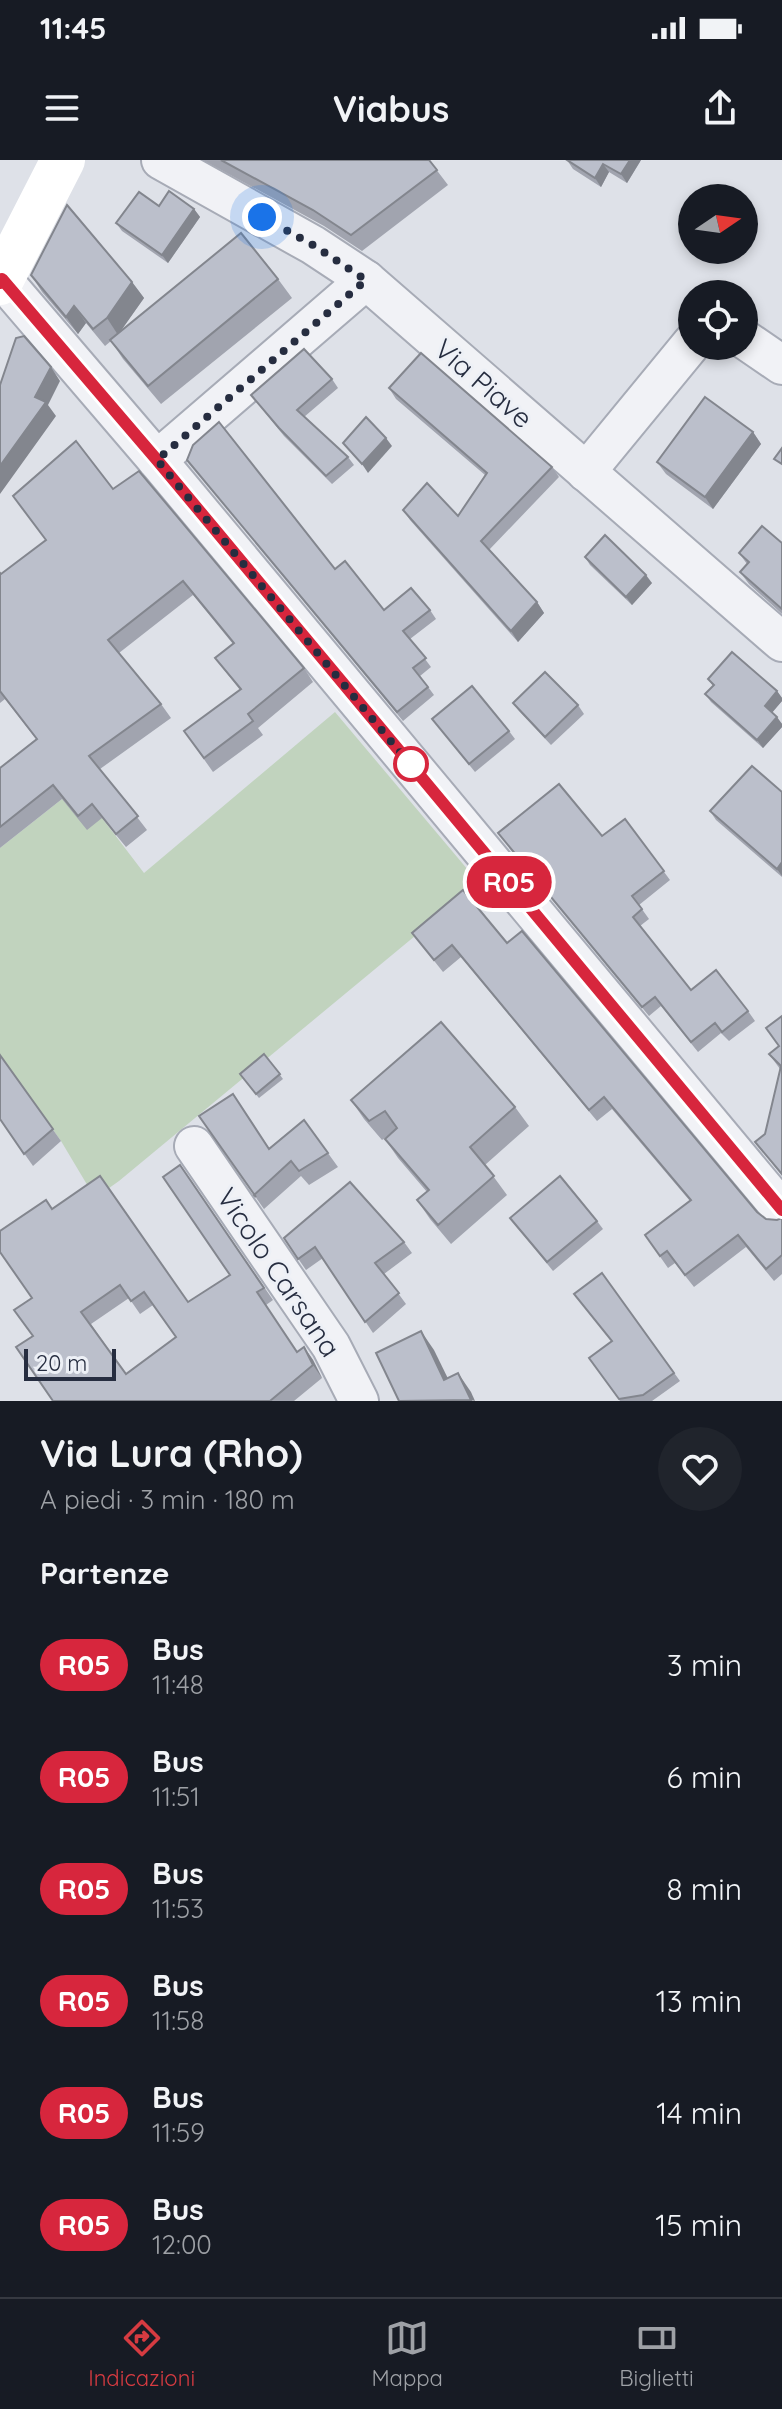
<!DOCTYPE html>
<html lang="it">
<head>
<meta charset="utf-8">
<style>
	body { margin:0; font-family:Quicksand,sans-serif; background:#20242c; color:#f1f3f6; height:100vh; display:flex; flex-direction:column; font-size:30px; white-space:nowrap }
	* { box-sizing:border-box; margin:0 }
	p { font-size:26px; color:#9ea1a6 }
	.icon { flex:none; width:44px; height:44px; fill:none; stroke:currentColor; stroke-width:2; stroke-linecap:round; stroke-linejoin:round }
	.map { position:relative; height:1241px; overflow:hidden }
	.sheet { display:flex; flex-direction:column; background:#171b24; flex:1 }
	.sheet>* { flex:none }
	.badge { padding:0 16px; border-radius:26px; font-size:28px; line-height:52px }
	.needle { width:52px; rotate:77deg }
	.buttons { position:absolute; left:678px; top:24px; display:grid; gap:16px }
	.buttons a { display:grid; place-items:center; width:80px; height:80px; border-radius:50%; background:#171b24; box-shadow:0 4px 12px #0003; font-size:40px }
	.scale { position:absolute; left:24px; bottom:20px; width:92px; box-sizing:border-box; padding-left:8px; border:4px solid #262d40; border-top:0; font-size:22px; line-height:28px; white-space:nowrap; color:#262d40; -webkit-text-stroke:6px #edf0f6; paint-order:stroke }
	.you { position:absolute; width:40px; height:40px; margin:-20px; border:6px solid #fff; border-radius:50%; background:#1a73e8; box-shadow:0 0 0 12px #1a73e833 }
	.map>.badge { position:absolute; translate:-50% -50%; box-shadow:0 0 0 4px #fff }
	h2 { padding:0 40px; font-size:30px; line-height:72px }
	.round { display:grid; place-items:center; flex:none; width:84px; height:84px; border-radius:42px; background:#20242c }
	.headline { display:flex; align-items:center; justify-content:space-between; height:136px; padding:0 40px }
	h1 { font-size:38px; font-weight:800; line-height:60px }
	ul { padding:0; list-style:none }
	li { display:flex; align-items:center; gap:24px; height:112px; padding:0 40px }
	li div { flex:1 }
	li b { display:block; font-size:30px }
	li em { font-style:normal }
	li .badge { min-width:88px; font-weight:700; text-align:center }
	.status { display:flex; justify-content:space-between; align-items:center; height:56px; padding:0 40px; background:#171b24; direction:ltr }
	.status svg { height:22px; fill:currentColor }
	header { display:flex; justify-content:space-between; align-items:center; height:104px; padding:0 40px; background:#171b24; font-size:36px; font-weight:800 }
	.dock { display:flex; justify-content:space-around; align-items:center; height:112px; border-top:2px solid #363941; background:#171b24; font-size:22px; color:#9ea1a6 }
	.dock a { display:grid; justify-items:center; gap:4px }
	.dock .on { color:#d63b41 }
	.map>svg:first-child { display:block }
	.green { fill:#c1d3be }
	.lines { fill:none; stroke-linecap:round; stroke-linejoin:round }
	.street-casing { stroke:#a7abb6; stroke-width:42 }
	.street { stroke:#f1f2f6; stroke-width:38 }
	.secondary { stroke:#fff; stroke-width:44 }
	.wall { fill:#a1a4af; fill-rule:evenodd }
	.shaded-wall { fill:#83868e }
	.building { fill:#bbbfcb; stroke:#83868e; stroke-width:2; fill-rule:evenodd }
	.line-casing { stroke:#fff; stroke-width:18 }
	.line { stroke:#d7263d; stroke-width:12 }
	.walk { stroke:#262d40; stroke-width:8; stroke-dasharray:0 14.4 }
	.stop-dot { fill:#fff; stroke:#d7263d; stroke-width:4 }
	.labels { text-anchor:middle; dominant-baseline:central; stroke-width:6; stroke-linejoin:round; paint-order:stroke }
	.street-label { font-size:28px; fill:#262d40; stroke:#edf0f6 }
</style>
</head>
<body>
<div class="status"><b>11:45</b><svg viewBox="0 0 49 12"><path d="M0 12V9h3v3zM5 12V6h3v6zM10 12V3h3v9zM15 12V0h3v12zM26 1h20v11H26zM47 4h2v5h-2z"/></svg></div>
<header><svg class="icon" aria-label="menu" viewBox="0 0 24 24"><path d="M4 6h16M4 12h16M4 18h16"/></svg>Viabus<svg class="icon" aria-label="share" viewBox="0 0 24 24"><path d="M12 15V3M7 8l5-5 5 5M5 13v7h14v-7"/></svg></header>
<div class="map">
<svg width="782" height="1241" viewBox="0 0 782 1241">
	<rect width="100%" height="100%" fill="#dee1e8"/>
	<path class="green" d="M335,552l144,171 -360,298 -24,17 -34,-57 -61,-86v-207l62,-49 40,19 42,55z"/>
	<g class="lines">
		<g class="street-casing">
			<g id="street">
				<path d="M161,0l152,85 53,35 416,362"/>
				<path d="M2,119l155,181 625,750"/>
				<path d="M744,179l38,26"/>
				<path d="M157,300l209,-180"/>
				<path d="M586,312l106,-129"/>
				<path d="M194,986l137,200 28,55"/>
			</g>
		</g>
		<use href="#street" class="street"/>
		<path class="secondary" d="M0,123l63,-123"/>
	</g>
	<g class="wall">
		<path d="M203,0h226l19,25 -86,66 -38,-25z"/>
		<path d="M567,0h74l-14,23 -18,-11 -8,15 -28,-18z"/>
		<path d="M159,46l35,3 6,8 -32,46 -46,-32 -6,-8z"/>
		<path d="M31,115l101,7 12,16 -23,32 157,-51 14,19 -131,106 -38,-45 -12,-18 -6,5 -19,-23 -8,11 -36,-42z"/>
		<path d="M332,219l6,9 -34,29 44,40 6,8 -22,19 -48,-48 -33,-41z"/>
		<path d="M389,228l163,79 7,10 -70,73 48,52 7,11 -26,29 -108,-122 -7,-10 55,6 27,-41 -89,-76z"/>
		<path d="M753,272l8,12 -48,65 -47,-35 -9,-12z"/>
		<path d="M187,300l148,109 49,41h46l6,9 -26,20 21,28 -11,9 14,19 -31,26z"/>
		<path d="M113,329l191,179 9,14 -55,46 5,7 -50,37 -29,-41 56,-41 -25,-32 18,-14 -40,-49 -74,58 42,51 10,14 -71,51 47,61 -21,17 -24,-29 -15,12 -25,-31 -62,49v-80l36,-29 -31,-40 -5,4v-130l1,1 45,-34 -33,-44z"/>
		<path d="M782,383v71l-33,-30 -9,-12 7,-8 -8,-11z"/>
		<path d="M585,397l67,26 -20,22 -42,-40z"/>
		<path d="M708,519l69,12 5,7v3l-10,11 10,12v3l-19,21 -52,-46 -6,-8 8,-8z"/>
		<path d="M513,543l65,2 6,9 -33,31 -32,-34z"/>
		<path d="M432,559l77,12 6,8 -40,33z"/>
		<path d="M782,632v85l-66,-57 -6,-9z"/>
		<path d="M625,659l45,61 -31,25 10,14 -9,7 51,64 57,21 7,10 -26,20 -8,-8 -23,19 -37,-46 -12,10 -151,-183 104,3z"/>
		<path d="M412,773l95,10 250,269 9,7 11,1 5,-2v56l-8,7 -28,-34 -52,40 -19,-24 -7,5 -23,-33 45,-34 -78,-92 -15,12 -136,-164 -18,15z"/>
		<path d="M782,856v160l-27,-34 10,-8 15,-65 -11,-15 10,-7z"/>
		<path d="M264,894l19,25 -24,19 -19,-24z"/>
		<path d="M0,895l61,86 -28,25 -33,-47z"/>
		<path d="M233,934l36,54 35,-28 34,47 -29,18 -8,-9 -37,33 2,3 -67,-96z"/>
		<path d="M351,940l164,7 14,19 -44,39 22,30 -56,49 -21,-25 -13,-19 10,-8 -29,-34 -13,-19 3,-3 -6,4 -18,-21z"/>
		<path d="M180,1005l93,135 -7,5 31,47 7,-5 9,13 9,18 -28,23h-241l-20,-65 -1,-38 20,-89 136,93 42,-27zM129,1138l11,16 13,-9 23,32 -50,37 -35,-50z"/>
		<path d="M510,1058l87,3 6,8 -50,42z"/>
		<path d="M284,1078l120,4 8,11 -28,21 22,30 -33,29 -50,-75 -17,12z"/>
		<path d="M602,1113l78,108 -28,20h-32l-31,-43 23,-17 -38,-47z"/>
	</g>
	<g class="shaded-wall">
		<path d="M630,0h11l-14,23 -6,-9z"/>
		<path d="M603,4l6,8 -8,15 -6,-9z"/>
		<path d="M194,49l6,8 -32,46 -6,-8z"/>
		<path d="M132,122l12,16 -26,37 -11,-17z"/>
		<path d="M74,146l12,17 -8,11 -12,-17z"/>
		<path d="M51,207l9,14 -12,24 8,11 -56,78v-28z"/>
		<path d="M753,272l8,12 -48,65 -8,-12z"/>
		<path d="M386,278l6,8 -24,27 -6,-9z"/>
		<path d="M646,415l6,8 -20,22 -6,-8z"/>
		<path d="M537,442l7,11 -26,29 -7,-11z"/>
		<path d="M777,531l5,7v3l-11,13 -6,-8z"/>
		<path d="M777,557l5,7v3l-19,21 -6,-8z"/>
		<path d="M782,702v14l-5,-7z"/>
		<path d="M421,1171l13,19 24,49 -14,-19z"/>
		<path d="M304,1187l9,13 9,18 -9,-13z"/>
		<path d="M458,1213l13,19 4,9 -4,-1z"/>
	</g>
	<g class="building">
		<path d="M221,0h208l8,10 -86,65 -38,-25z"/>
		<path d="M567,0h63l-9,14 -18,-10 -8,14z"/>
		<path d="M169,31l25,18 -32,46 -46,-32 23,-31 20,14z"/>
		<path d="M67,45l65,77 -25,36 -14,11 -19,-23 -8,11 -35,-42z"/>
		<path d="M241,73l37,46 -130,107 -38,-46z"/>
		<path d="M24,176l27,31 -16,30 11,5 -46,64v-81l16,-47z"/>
		<path d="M304,189l28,30 -35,31 51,47 -22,19 -47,-48 -28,-33z"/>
		<path d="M421,193l131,114 -71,74 56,61 -26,29 -108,-121 24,-27 31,33 29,-43 -98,-85z"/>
		<path d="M705,237l48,35 -48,65 -48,-35z"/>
		<path d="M366,257l20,21 -24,26 -19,-21z"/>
		<path d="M219,262l116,147 10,-8 39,49 27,-22 19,22 -27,21 23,27 -13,10 15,19 -31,25 -210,-252 6,-15z"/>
		<path d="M76,281l37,48 26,-18 165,197 -56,46 5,7 -49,37 -20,-27 57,-42 -26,-31 19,-15 -51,-62 -75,59 53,64 -72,52 49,60 -22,18 -24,-30 -14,12 -25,-31 -53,42v-59l37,-29 -37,-48v-118l1,1 45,-34 -33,-44z"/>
		<path d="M782,288v16l-8,-5z"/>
		<path d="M762,366l20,17v66l-42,-37 9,-10 -10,-9z"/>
		<path d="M605,375l41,40 -20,22 -41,-40z"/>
		<path d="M732,492l45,39 -12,15 12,11 -20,23 -52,-46 9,-9 -6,-6z"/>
		<path d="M545,512l33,33 -33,32 -32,-34z"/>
		<path d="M472,526l37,45 -40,33 -37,-45z"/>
		<path d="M752,606l30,26v70l-5,7 -67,-58z"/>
		<path d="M559,624l43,52 23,-17 39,52 -32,25 10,13 -9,8 58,73 25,-20 32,41 -26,21 -7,-9 -24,19 -36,-45 -13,10 -144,-174z"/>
		<path d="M463,730l44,53 15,-12 235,281 9,7 11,1 5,-2v37l-16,14 -28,-34 -53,40 -18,-24 -7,5 -15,-21 46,-35 -87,-103 -15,13 -137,-165 -18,15 -22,-27z"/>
		<path d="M782,856v158l-27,-32 10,-8 16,-68 -12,-12 10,-8 -13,-18z"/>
		<path d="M441,862l74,85 -45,40 24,29 -56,49 -21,-25 12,-10 -44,-51 12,-11 -12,-17 -16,10 -18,-21z"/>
		<path d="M264,894l16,20 -24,20 -16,-20z"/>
		<path d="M0,895l53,74 -29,25 -24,-35z"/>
		<path d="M233,934l36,55 35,-29 24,33 -29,18 -8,-10 -37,34 2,2 -57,-81z"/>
		<path d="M180,1005l84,123 -7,4 40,60 7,-5 9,18 -43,36h-217l-37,-54 17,-11 -19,-26 18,-12 -32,-46v-21l46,-31 6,9 48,-33 88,126 42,-27 -67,-98zM120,1125l11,16 13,-9 32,45 -50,37 -45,-62z"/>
		<path d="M560,1016l37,45 -50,41 -37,-44z"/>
		<path d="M350,1022l54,60 -29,21 24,30 -34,29 -50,-75 -17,12 -14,-21z"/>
		<path d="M602,1113l72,100 -31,22 -24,4 -30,-41 23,-17 -38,-47z"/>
		<path d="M421,1171l23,49 14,-7 13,27 -72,1 -23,-48z"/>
	</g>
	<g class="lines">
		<g class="line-casing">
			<path id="line" d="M0,123l2,-4 155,181 625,750"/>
		</g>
		<use href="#line" class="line"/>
		<path class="walk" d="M262,57l51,28 53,35 -209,180 262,315 -8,-11"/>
	</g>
	<circle class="stop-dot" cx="411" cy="604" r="16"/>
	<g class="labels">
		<g class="street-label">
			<text transform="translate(484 223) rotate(41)">Via Piave</text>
			<text transform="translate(279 1112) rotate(56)">Vicolo Carsana</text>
		</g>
	</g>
</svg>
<div class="buttons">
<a><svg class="needle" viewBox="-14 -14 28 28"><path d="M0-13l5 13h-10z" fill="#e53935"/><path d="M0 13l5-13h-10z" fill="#9ea1a6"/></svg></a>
<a><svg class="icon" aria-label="locate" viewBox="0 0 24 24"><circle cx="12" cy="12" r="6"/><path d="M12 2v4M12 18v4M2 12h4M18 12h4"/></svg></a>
</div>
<div class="scale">20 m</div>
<div class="you" style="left:262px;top:57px"></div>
<b class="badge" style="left:509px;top:722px;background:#d7263d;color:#fff">R05</b>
</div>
<section class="sheet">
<div class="headline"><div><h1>Via Lura (Rho)</h1><p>A piedi · 3 min · 180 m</p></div><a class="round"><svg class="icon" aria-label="heart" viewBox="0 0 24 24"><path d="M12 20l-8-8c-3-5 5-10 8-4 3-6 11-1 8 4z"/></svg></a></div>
<h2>Partenze</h2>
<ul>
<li><span class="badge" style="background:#d7263d;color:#fff">R05</span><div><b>Bus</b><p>11:48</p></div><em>3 min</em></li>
<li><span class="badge" style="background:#d7263d;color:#fff">R05</span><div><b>Bus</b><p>11:51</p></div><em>6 min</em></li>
<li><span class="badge" style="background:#d7263d;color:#fff">R05</span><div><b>Bus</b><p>11:53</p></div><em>8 min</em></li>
<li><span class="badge" style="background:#d7263d;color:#fff">R05</span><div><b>Bus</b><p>11:58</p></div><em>13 min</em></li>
<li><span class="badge" style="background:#d7263d;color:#fff">R05</span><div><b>Bus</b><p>11:59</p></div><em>14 min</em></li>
<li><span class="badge" style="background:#d7263d;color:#fff">R05</span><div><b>Bus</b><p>12:00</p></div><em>15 min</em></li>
</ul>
</section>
<nav class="dock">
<a class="on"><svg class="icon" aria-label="directions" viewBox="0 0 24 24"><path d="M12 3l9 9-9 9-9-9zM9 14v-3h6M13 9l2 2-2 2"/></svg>Indicazioni</a>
<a><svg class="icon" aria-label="map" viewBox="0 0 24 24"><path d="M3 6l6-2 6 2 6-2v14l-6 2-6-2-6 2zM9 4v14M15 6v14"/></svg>Mappa</a>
<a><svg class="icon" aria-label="tickets" viewBox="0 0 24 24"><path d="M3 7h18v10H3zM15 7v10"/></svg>Biglietti</a>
</nav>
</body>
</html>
